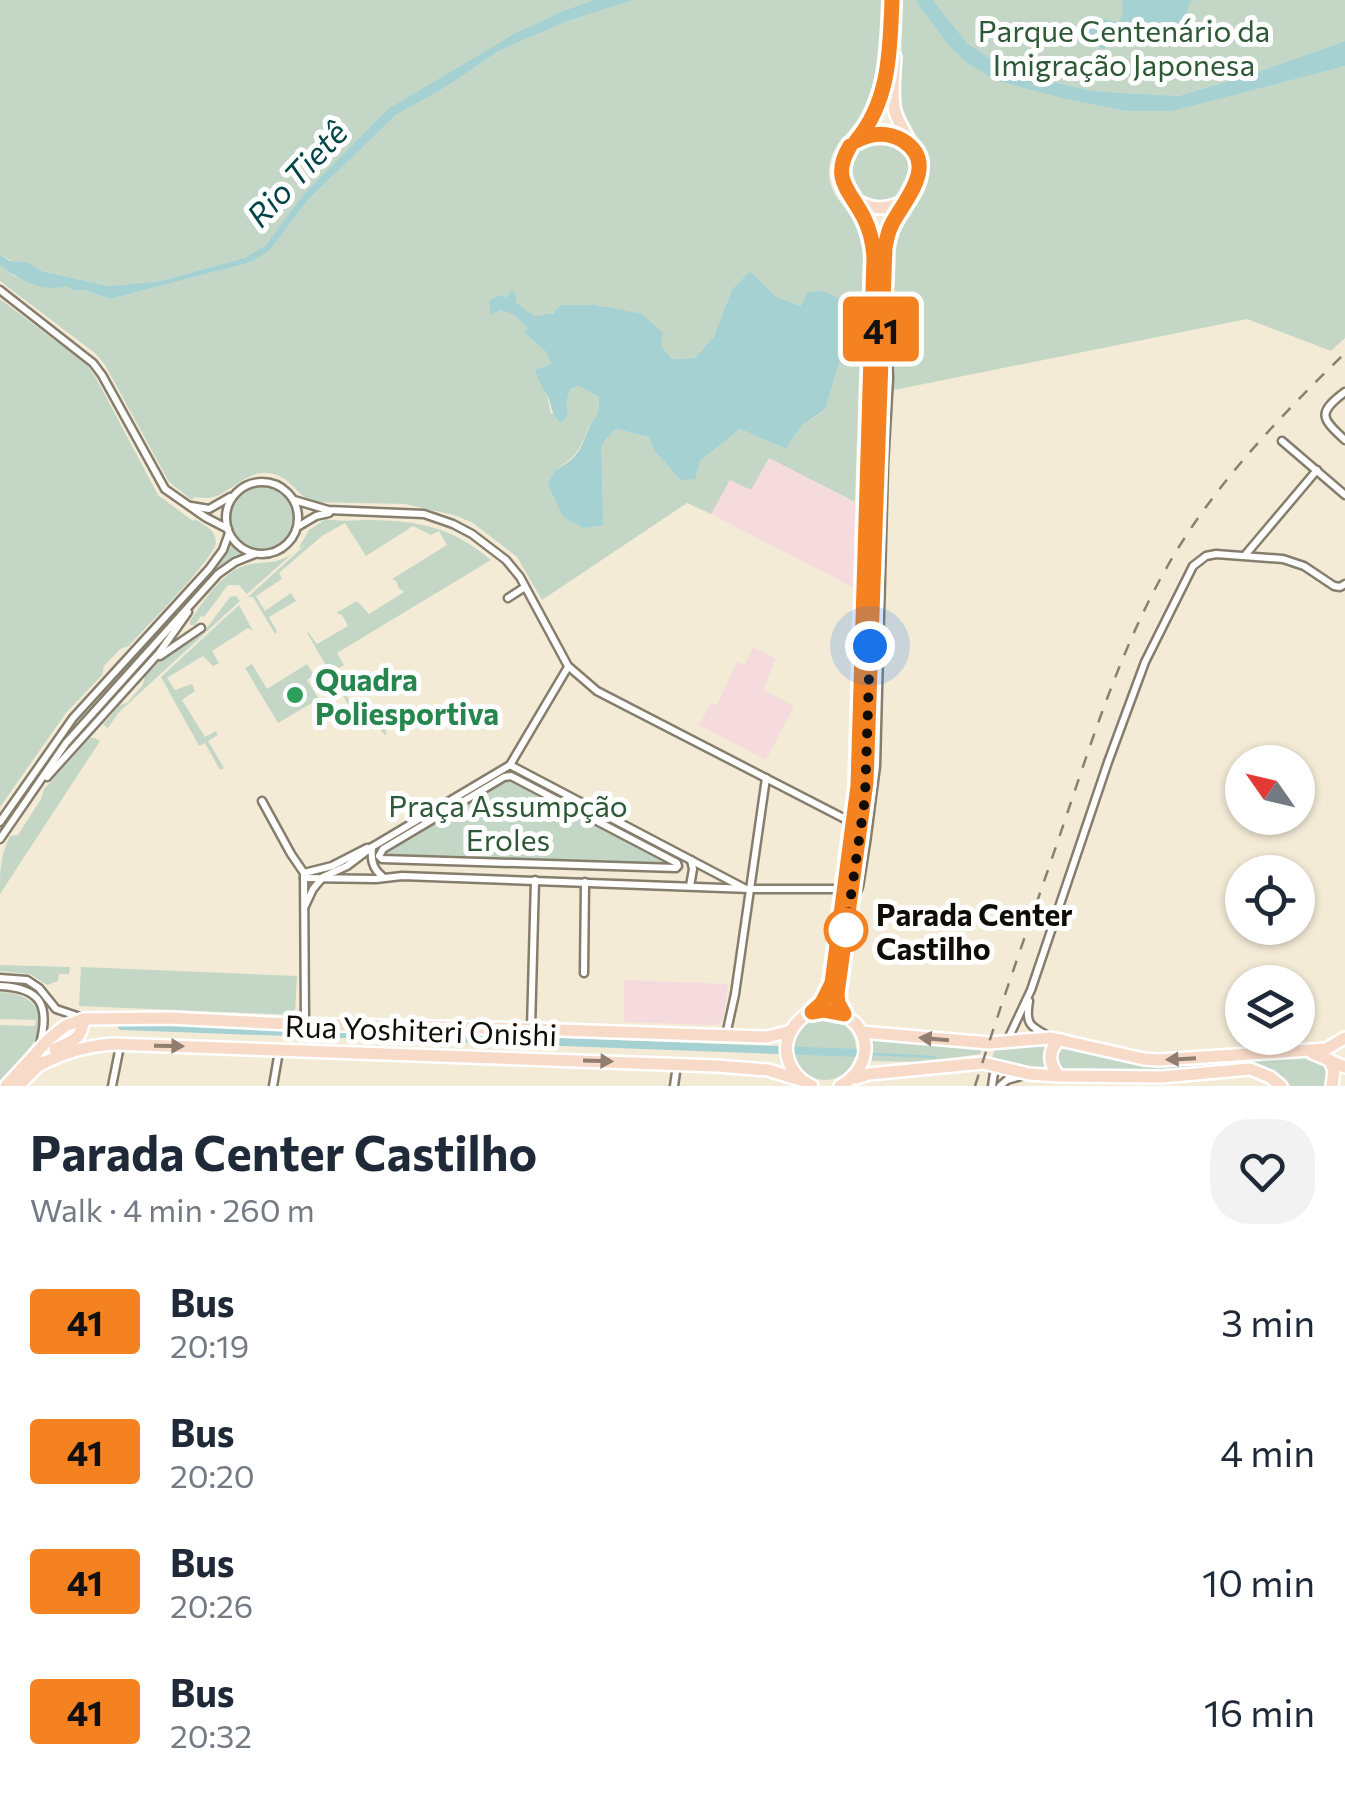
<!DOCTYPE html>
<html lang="en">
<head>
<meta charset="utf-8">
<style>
	body { margin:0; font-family:Commissioner,sans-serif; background:#f2f2f3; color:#1f2937; height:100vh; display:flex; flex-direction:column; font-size:38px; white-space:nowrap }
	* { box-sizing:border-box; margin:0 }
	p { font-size:32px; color:#747a83 }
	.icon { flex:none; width:55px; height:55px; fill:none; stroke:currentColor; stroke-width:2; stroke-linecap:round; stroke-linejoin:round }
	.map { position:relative; height:1086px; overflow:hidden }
	.details { display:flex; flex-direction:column; background:#fff; flex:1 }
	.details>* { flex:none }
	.badge { padding:0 20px; border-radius:8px; font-size:35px; line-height:65px }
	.needle { width:65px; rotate:304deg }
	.fabs { position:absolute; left:1225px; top:745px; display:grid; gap:20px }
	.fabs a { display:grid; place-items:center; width:90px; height:90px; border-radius:50%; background:#fff; box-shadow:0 2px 8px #0004; font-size:50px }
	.you { position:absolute; width:50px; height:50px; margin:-25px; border:8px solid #fff; border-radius:50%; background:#1a73e8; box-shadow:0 0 0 15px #1a73e833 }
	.map>.badge { position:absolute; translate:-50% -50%; box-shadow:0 0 0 5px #fff }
	.round { display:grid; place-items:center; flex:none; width:105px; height:105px; border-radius:40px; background:#f2f2f3 }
	.headline { display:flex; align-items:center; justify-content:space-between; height:170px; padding:0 30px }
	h1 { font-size:48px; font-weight:700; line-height:75px }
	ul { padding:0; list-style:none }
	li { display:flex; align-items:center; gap:30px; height:130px; padding:0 30px }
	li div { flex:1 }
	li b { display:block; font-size:38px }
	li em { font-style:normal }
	li .badge { min-width:110px; font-weight:700; text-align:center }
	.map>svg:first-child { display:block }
	.education { fill:#f5dade }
	.green { fill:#c4d7c6; fill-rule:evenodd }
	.water { fill:#a6d1d2 }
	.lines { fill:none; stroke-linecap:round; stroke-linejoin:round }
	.stream { stroke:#a6d1d2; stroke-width:2.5 }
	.canal { stroke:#a6d1d2; stroke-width:8 }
	.street-casing { stroke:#867e6c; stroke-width:11 }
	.primary-casing { stroke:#fff; stroke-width:16 }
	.street { stroke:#fff; stroke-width:6 }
	.primary { stroke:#f8dac8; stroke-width:11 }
	.rail { stroke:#878174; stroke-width:2.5; stroke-dasharray:12 12; stroke-linecap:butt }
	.oneway { fill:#907e71 }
	.line-casing { stroke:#fff; stroke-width:22 }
	.line { stroke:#f58220; stroke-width:15 }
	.walk { stroke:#100d07; stroke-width:10; stroke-dasharray:0 18 }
	.leisure-dot { fill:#2e9e5b; stroke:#fff; stroke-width:4 }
	.stop-dot { fill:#fff; stroke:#f58220; stroke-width:5 }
	.labels { text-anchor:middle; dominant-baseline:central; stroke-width:10; stroke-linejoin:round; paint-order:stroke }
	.park-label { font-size:30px; fill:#2e5936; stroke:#fff }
	.leisure-label { font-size:30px; font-weight:bold; fill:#27864d; stroke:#fff; text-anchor:start }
	.stop-label { font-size:30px; font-weight:bold; fill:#100d07; stroke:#fff; text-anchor:start }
	.street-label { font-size:30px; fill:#100d07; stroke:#fff }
	.water-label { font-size:32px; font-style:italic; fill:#004446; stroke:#fff }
</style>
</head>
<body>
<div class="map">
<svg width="1345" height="1086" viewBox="0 0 1345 1086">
	<rect width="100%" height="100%" fill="#f4ebd7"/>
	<g class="education">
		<path d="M769,458l91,47 -6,34 5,18 -1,33 -147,-76 19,-35 21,10z"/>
		<path d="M753,647l23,12 -13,31 31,16 -28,54 -67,-35 12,-22 6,2 20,-43 8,3z"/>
		<path d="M624,980l104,4 -4,32 -3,6 -7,3 -90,-3z"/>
	</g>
	<g class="green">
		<path d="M0,0h593l-25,9 -179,100 -123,136 -22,13 -84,23 -52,5 -66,-15 -15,-9 -15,-1 -12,-6z"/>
		<path d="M632,0h251c-1,30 1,74 -12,101 -12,26 -43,41 -42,73 1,21 16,31 25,47 5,10 7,20 9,30l-8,251 -86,-44 -18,32 -21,-10 -19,34 -24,-11 -145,97 -25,-43 -44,-34 -19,-8 -49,-11 -94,-2c-12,-7 -19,-20 -32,-26 -25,-11 -40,9 -60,19 -8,4 -16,3 -25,2l-2,3 -23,-18 -64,-117 -9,-11 -96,-73v-16l14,11 18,6 34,4 8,5 11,-1 25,9 135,-35 26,-15 37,-49 88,-85 50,-28 53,-36 66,-29zM750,271l25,25 26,10 25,104 -24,15 -16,24 -46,-20 -40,32 -51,-24 -34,-8 -14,15 -46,26c7,-5 16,-10 21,-17 10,-13 10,-28 22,-40l1,-16 -20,-11 -9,3 -4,16 -15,9 -5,-23 5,-27 -6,-13 -20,-17 4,-6 -15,-13 -14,-5 16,-8 18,14c17,-2 48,-12 62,-11 22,1 62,38 76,54l23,-1 19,-22 18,-47z"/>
		<path d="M903,0h12l33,44 18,18 161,49 218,-45v272l-14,13 -84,-32 -353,71c0,-36 -3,-71 -2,-108 0,-13 0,-26 3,-38 6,-26 32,-43 34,-69 2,-27 -25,-50 -29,-78z"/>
		<path d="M933,0h412v41l-96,34 -71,21 -85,-5 -52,-12 -40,-14 -34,-22z"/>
		<circle cx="881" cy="171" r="32"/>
		<path d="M0,299l86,65 10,14 62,117 35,26 2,-2c9,6 21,11 21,23 1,14 -73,88 -87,104l-9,3 -16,17 -2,9 -36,38 -66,94z"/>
		<circle cx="262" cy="519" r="33"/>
		<path d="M326,519c10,3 31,1 46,1 49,1 81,8 119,40l-154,93 7,12 -12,7 22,37 5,1 10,-5 18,28 -2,2 -13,-15 -11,6 -54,-93 1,-1 9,12 31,-18 -6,-11 -6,-2 21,-12 12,13 35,-22 -5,-4 -3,-7 -4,-2 55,-34 -8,-14 -8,4 -18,-9 -47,30 -21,-33 -23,13 -43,37 3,6 -26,17 9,15 26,-18 5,8 -27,16 8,15 -2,2 -22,-37h-5l57,-52 -7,4 11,-19z"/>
		<path d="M228,539l17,15 -12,4 -13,9 -144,156 -76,109v-5l74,-106 147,-160 5,-7z"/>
		<path d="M292,554l-45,40 -8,-9h-11l-24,32 -3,-1 -6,9h-5v-4c14,-20 31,-49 57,-56 19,-5 26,1 45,-11z"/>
		<path d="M236,596l4,5 -122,112 -10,15 -5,-3 17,-20 7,-2 15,-17 3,-9 14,-15 44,-29 27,-36z"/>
		<path d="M239,605l14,26 -5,-3 -36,23 7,12 -6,3 -10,-10 -36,22 8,12 17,-6 3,7 -13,9 23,37 11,-6 2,4 -10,6 16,27 -4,2 -15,-27 -6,3 -38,-69z"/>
		<path d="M252,664l15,25 40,-25 7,11 -7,5 12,19 -41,24 -33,-55z"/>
		<path d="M90,738h5l5,3 -100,153c0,-24 0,-37 10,-58l8,-1 23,-36 3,-10z"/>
		<path d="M510,774l172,90v4l-6,4 -297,-11 -4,-3 6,-10z"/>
		<path d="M0,965l70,2 -1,7h-10l-1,7 -11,4 -17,-11 -30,-3z"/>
		<path d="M81,967l216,9 -2,37 -2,2 -214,-9z"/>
		<path d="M0,992c34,1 51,22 32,53 -9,13 -21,25 -32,37v-57l35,1 1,-6 -36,-1z"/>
		<circle cx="825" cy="1049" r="31"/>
		<path d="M872,1040l110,9 -2,5 -55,8 -53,-1z"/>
		<path d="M1049,1042l-5,15 4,15 -19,-2 -37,-11 3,-11z"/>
		<path d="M1065,1045l88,20 156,-9c17,7 20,12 18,30h-36l-15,-14 -17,-6 -104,6 -92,-1 -5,-9 1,-14z"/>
	</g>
	<g class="water">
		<path d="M593,0h40l-68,22 -66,29 -53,36 -50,28 -88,85 -37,49 -15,10 -11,5 -135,35 -25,-9 -11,1 -8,-5c-22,7 -49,-7 -66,-21v-10l10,6 17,1 15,9 66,15 52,-5 84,-23 22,-13 38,-51 84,-85 126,-75 54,-25z"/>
		<path d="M915,0h18l34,43 34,22 40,14 52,12 85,5 71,-21 96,-34v25l-173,45h-45l-65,-13 -67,-18 -29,-18 -17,-16z"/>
		<path d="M1122,0h77l-8,1c-5,8 -3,17 -7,25l-19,1 -14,7 -19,-6 -19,10 -3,7 -7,4c-14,-7 -23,-26 -1,-30 2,0 15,3 17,3l4,-9z"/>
		<path d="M750,271l25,25 26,10 7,-14 15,-1 19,9 4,38 -21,72 -23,15 -16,24 -46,-20 -40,32 -5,18 -14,1 -27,-30 -5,-13 -34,-8 -14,16 2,80 -20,3 -20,-12 -15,-31c10,-24 13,-14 27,-29 11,-13 11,-30 23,-43l1,-16 -20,-11 -9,3 -4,16 2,10 -7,8c-12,-12 -8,-17 -15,-30 -4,-9 -9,-12 -11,-23l16,-6 -6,-13 -21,-18 4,-5 -14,-13 -14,-5 -9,5 -2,-14 11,-6 5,3 7,-7 4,4v7l18,14 19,-3 8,-8h35l46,9 21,19 -2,13 11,13 23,-1 19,-22 18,-47z"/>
	</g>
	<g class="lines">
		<path class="stream" d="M872,1054l63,3"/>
		<path class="canal" d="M122,1026l738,27"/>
		<g class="street-casing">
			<g id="street">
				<path d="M0,290l93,73 9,12 63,114 40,28 23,12"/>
				<path d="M1345,392c-28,21 -24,26 0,48"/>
				<path d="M1282,441l63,54"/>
				<circle cx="262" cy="518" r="36"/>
				<path d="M294,500l34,10 96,4 29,10 19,10 34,26 14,17 48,89 29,25 254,131"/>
				<path d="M191,506l18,3 21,-12"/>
				<path d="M299,526l17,-10 13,-3"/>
				<path d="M1246,554l71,-84"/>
				<path d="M508,598l17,-11"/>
				<path d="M160,656l41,-28"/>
				<path d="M510,765l58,-98"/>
				<path d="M511,776l166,87 1,3 -2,2 -294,-9 -3,-3 4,-7 121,-72z"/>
				<path d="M47,777l112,-124 29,-41"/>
				<path d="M262,801l29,53 13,19 1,150"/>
				<path d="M0,822l73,-104 136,-149 14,-19 6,-17"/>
				<path d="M0,839l66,-96 152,-169 17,-12 20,-8"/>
				<path d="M372,847c-1,12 0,21 10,29"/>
				<path d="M304,873l28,-7 35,-18"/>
				<path d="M304,878l72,1 26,-3 348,13h92"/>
				<path d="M690,886l3,-17 -2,-9"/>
				<path d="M854,898l5,-11 7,-44 10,-77 8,-301 5,-87 -2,-40"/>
				<path d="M305,906l8,-17 10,-12 24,-11 25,-19 138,-82 234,123"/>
				<path d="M584,973l1,-91"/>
				<path d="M0,978l27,2 12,8 17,21 27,9"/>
				<path d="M0,986c41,2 50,19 40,58"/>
				<path d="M1029,1001c-4,24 1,25 21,36"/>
				<path d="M531,1028l4,-148"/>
				<path d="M726,1035l9,-41 31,-216"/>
				<path d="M1007,1041l24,-51 77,-228 37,-100 48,-96 13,-10 10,-2 67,5 21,7 30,20 6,1 5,-3"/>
				<path d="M991,1064l3,9 -2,13"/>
				<path d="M112,1086l8,-40"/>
				<path d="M273,1086l6,-35"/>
				<path d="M674,1086l3,-21"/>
				<path d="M1000,1086l7,-6 14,-4"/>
			</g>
		</g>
		<g class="primary-casing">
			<g id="primary">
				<path d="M859,139c17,-8 32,-6 48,5"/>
				<path d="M854,199c18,12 35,12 52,0"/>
				<path d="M843,952l23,-171 19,-534c6,-28 34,-52 34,-78 -1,-20 -18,-38 -24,-57 -4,-18 -1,-37 0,-55"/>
				<path d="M861,1032l128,11 62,-5 93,21 15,1 167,-11 19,-11"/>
				<path d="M55,1049c18,-9 26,-8 29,-30"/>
				<path d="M1312,1053l33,14"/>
				<path d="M1330,1060l4,11 -2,15"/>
				<path d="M40,1065c24,-13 46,-19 73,-21l604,22 51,4 32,10"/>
				<path d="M1059,1076c-9,-10 -12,-23 -2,-34l5,-2"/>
				<path d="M856,1078l13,-4 114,-11 46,11 30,2 103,1 88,-8 20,8 11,9"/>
				<path d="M6,1086l43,-47 16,-13 19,-7 84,-1 122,6 241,5 236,8 24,-6"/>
				<path d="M18,1086l24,-24"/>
				<path d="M812,1086c-24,-11 -34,-39 -17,-61 14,-18 29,-14 36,-42l27,-197 8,-309 9,-220c-2,-13 -4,-26 -11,-38 -8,-17 -23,-30 -23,-49 0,-22 31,-45 39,-68 11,-32 11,-68 12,-102"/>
				<path d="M840,1086c22,-12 34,-38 17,-61 -6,-6 -13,-9 -17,-17 -5,-11 -2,-21 0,-32"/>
			</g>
		</g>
		<use href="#street" class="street"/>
		<use href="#primary" class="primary"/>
		<path class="rail" d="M975,1086c28,-89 60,-177 90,-266 32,-95 63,-193 117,-278 46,-72 103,-130 163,-189"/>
	</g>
	<defs><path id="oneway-solid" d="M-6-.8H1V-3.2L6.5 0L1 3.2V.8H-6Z" transform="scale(2.5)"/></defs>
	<g class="oneway">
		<use href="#oneway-solid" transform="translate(934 1039) rotate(-175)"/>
		<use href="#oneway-solid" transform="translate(169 1046) rotate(1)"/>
		<use href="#oneway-solid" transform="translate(1181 1059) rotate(177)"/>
		<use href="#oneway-solid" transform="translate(598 1061) rotate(2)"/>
	</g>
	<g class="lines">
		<g class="line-casing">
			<path id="line" d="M850,146c-20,33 0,44 14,72 6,12 9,25 10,39l-16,529 -26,197 -10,20 -10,9 11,-2 21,4 -6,-11 -1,-9 29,-212 19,-535c2,-8 3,-16 7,-23 13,-25 48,-61 10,-84 -16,-9 -31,-7 -46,1 34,-40 34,-91 36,-141"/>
		</g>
		<use href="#line" class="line"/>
		<path class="walk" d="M846,930l19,-132 5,-152"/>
	</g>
	<circle class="leisure-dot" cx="295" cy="695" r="10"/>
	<circle class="stop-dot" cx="846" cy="930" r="20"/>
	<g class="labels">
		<g class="park-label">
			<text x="1124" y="29">Parque Centenário da<tspan x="1124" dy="34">Imigração Japonesa</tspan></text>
			<text x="508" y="804">Praça Assumpção<tspan x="508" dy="34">Eroles</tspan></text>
		</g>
		<g class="leisure-label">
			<text x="315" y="678">Quadra<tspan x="315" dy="34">Poliesportiva</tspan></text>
		</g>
		<g class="stop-label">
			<text x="876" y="913">Parada Center<tspan x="876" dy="34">Castilho</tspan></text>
		</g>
		<g class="street-label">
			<text transform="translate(421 1029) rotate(2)">Rua Yoshiteri Onishi</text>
		</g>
		<g class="water-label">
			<text transform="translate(296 173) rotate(-47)">Rio Tietê</text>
		</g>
	</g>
</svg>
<div class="fabs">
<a><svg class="needle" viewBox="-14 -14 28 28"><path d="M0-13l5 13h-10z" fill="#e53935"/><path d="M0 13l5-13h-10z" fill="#747a83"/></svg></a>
<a><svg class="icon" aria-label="locate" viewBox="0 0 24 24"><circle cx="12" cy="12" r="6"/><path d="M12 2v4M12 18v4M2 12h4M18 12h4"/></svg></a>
<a><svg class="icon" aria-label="layers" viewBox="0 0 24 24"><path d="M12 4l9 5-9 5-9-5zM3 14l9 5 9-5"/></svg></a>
</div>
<div class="you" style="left:870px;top:646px"></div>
<b class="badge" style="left:881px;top:329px;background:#f58220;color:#111">41</b>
</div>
<section class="details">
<div class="headline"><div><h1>Parada Center Castilho</h1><p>Walk · 4 min · 260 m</p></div><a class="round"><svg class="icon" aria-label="heart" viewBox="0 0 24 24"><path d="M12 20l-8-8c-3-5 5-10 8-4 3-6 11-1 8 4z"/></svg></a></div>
<ul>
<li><span class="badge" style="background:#f58220;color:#111">41</span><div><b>Bus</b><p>20:19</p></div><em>3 min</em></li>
<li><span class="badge" style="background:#f58220;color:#111">41</span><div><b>Bus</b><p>20:20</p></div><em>4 min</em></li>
<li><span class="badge" style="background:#f58220;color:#111">41</span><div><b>Bus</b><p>20:26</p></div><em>10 min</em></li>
<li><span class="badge" style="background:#f58220;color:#111">41</span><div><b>Bus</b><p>20:32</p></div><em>16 min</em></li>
</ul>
</section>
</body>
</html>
